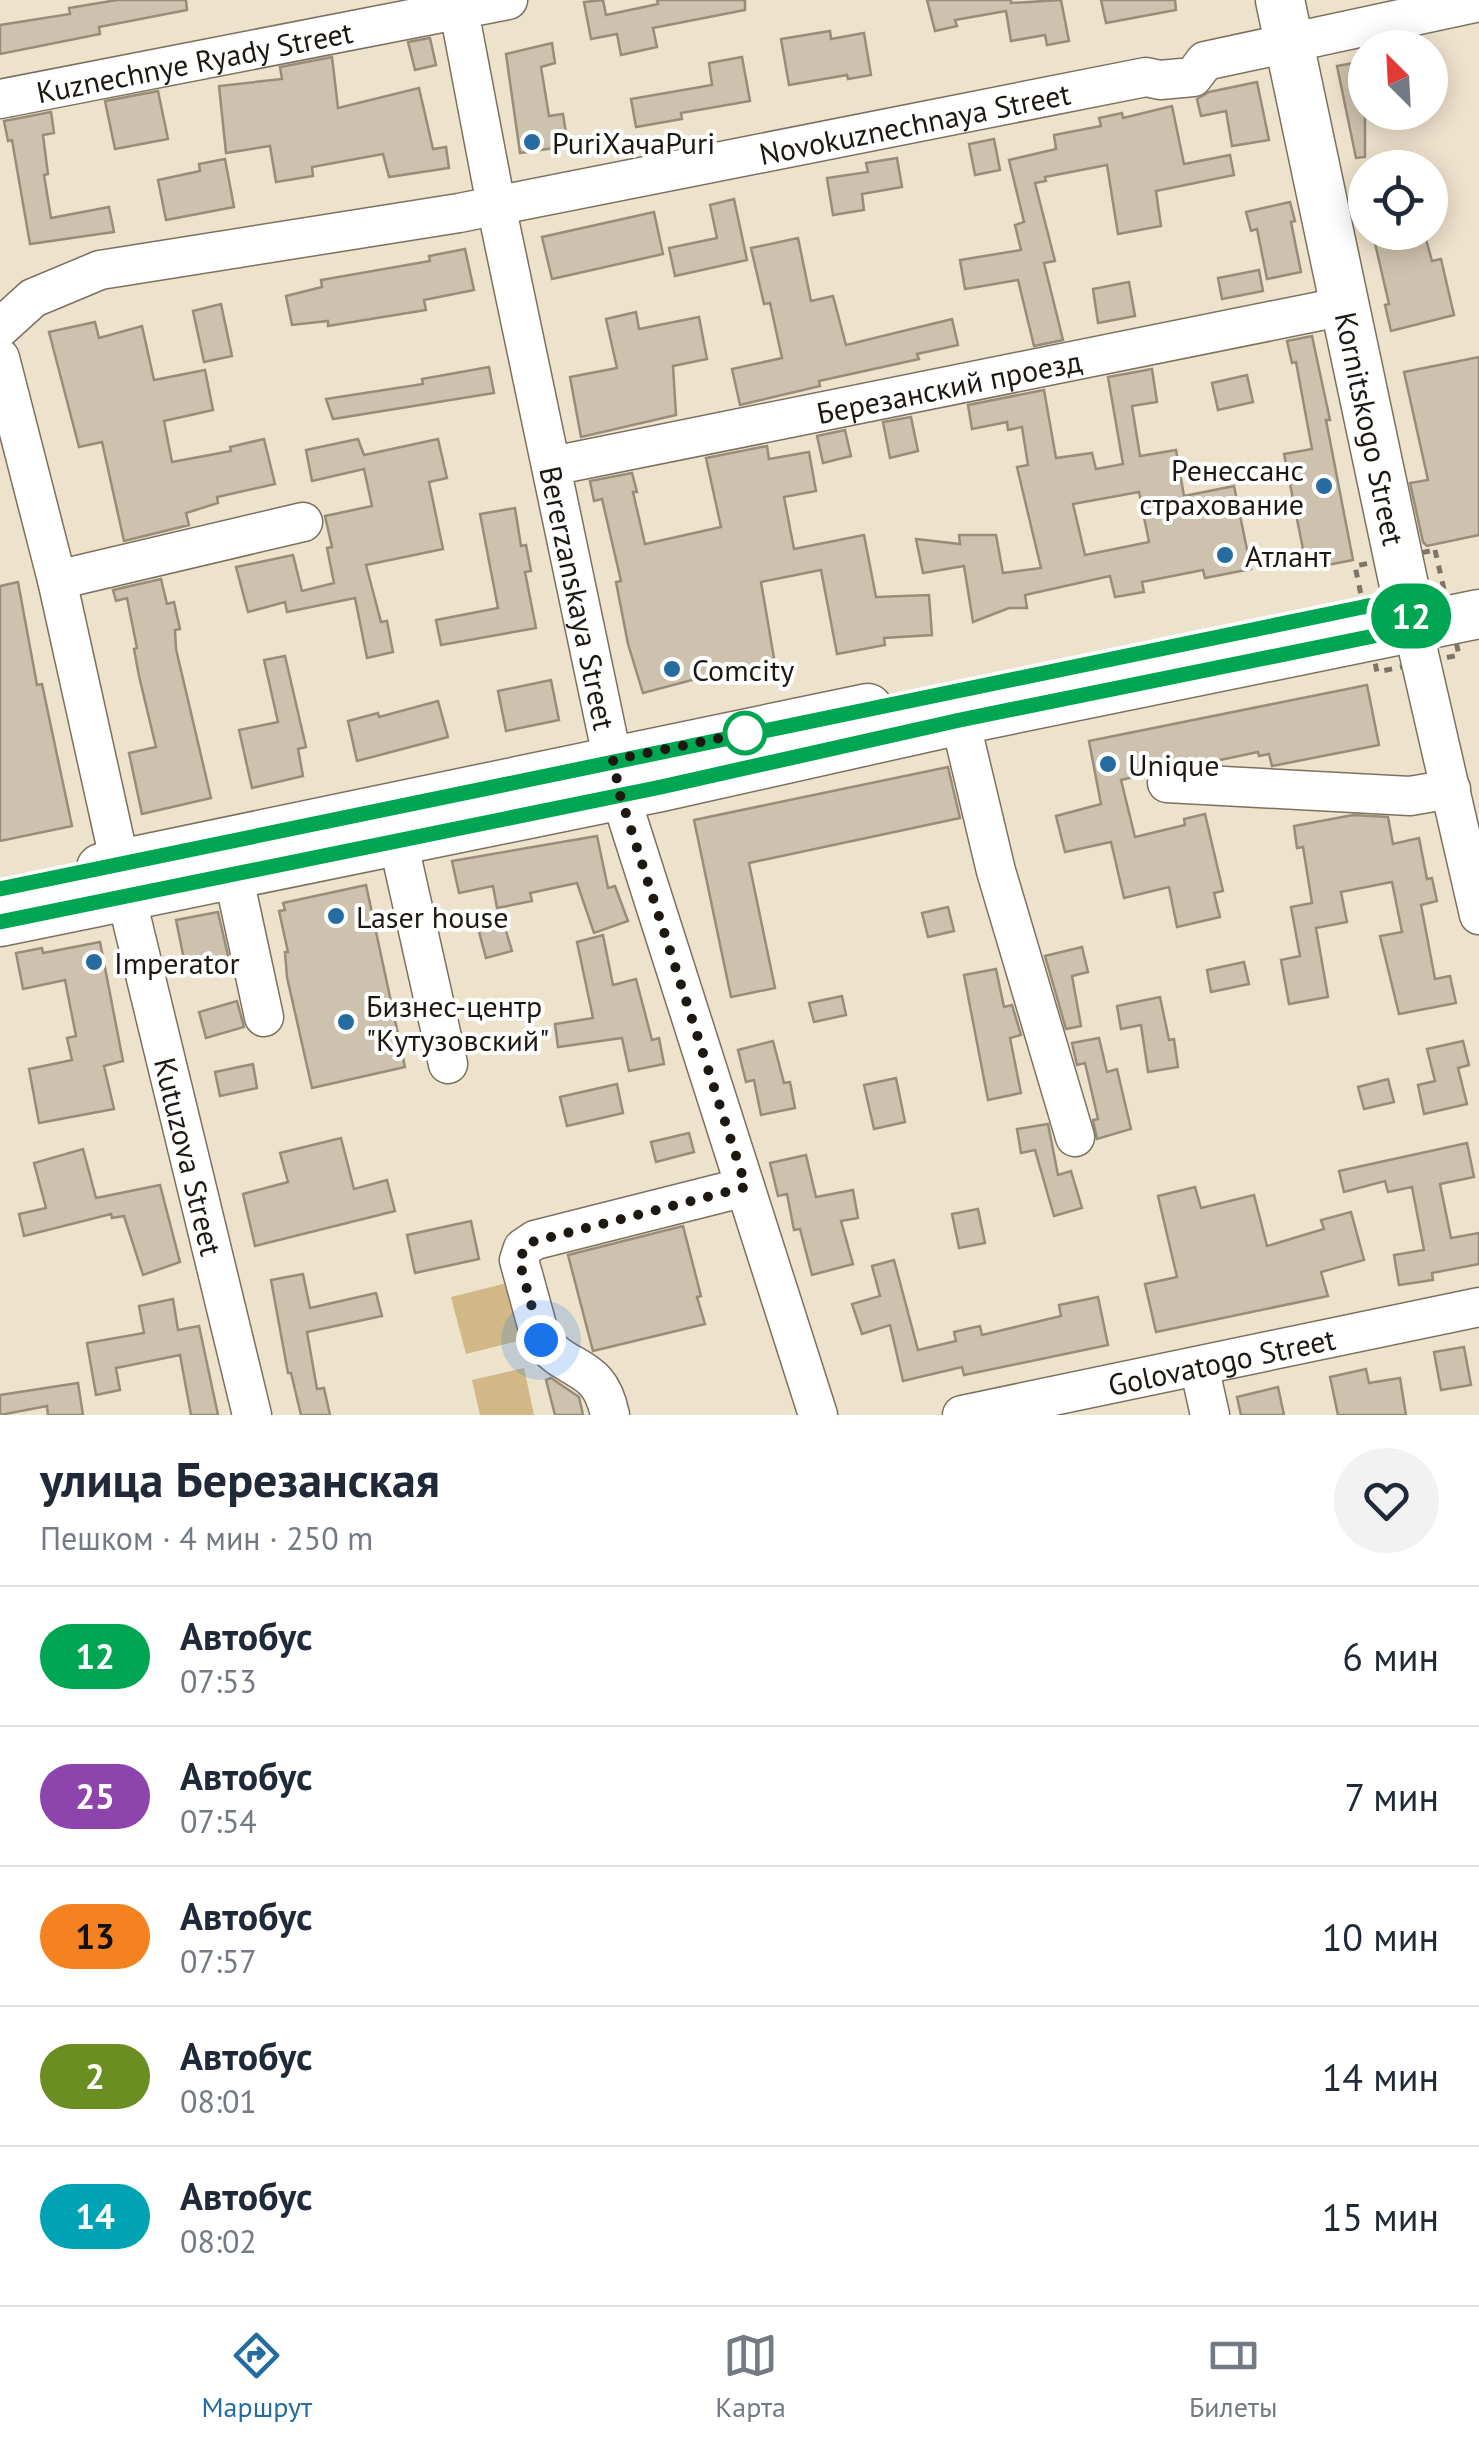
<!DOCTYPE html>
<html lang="ru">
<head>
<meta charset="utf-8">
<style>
	body { margin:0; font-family:"PT Sans",sans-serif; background:#f2f2f3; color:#1f2937; height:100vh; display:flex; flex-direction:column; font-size:38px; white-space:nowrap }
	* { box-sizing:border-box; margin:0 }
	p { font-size:32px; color:#747a83 }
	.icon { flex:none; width:55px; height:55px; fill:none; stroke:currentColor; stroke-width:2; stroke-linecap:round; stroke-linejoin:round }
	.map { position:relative; height:1415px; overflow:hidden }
	.side { display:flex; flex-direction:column; background:#fff; flex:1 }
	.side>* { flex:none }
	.badge { padding:0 20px; border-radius:32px; font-size:35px; line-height:65px }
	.needle { width:65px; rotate:336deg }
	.tools { position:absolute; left:1348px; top:30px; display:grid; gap:20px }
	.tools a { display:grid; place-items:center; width:100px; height:100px; border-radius:50%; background:#fff; box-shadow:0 5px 25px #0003; font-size:50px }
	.you { position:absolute; width:50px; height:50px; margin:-25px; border:8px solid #fff; border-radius:50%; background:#1a73e8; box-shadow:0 0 0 15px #1a73e833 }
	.map>.badge { position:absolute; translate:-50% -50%; box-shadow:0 0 0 5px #fff }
	.round { display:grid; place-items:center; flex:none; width:105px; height:105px; border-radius:52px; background:#f2f2f3 }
	.headline { display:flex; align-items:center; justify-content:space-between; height:170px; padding:0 40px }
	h1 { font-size:48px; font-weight:600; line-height:75px }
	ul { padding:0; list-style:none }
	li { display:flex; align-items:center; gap:30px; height:140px; padding:0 40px; border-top:2px solid #e0e1e3 }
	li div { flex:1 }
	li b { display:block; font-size:38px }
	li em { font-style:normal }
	li .badge { min-width:110px; font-weight:700; text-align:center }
	.tab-bar { display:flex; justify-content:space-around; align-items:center; height:140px; border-top:2px solid #e0e1e3; background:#fff; font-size:28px; color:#747a83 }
	.tab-bar a { display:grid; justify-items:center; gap:5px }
	.tab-bar .active { color:#256ca0 }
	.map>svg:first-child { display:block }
	.green { fill:#d1b886 }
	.building { fill:#cdc2ad; stroke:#978d79; stroke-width:2.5; fill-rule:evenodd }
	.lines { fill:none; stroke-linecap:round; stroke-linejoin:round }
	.minor-casing { stroke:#7b715e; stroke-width:41 }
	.major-casing { stroke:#7b715e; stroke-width:51 }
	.path { stroke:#7d7568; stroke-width:5; stroke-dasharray:8 8; stroke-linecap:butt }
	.minor { stroke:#fff; stroke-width:38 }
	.major { stroke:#fff; stroke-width:48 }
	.line-casing { stroke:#fff; stroke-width:22 }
	.line { stroke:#00a651; stroke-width:15 }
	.walk { stroke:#1d1912; stroke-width:10; stroke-dasharray:0 18 }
	.poi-dot { fill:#256ca0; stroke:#fff; stroke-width:4 }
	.stop-dot { fill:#fff; stroke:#00a651; stroke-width:5 }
	.labels { text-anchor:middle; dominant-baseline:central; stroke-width:8; stroke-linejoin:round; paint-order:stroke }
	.street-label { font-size:30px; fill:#1d1912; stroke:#fff }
	.poi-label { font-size:30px; fill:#1d1912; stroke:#fff; text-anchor:start }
</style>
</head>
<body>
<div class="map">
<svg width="1479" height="1415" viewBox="0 0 1479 1415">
	<rect width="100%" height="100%" fill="#ede2cc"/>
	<g class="green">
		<path d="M507,1283l15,57 -56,14 -15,-57z"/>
		<path d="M524,1368l10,47h-54l-8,-35z"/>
	</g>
	<g class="building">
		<path d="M117,0h69l1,10 -88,17 1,7 -100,20v-29l70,-11 -1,-6z"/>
		<path d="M603,0l3,15 52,-11 -1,-4h88v10l-92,18 4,19 -36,8 -4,-21 -26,5 -7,-37z"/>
		<path d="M927,0h84v3l50,-3 8,41 -22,4 -2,-10 -34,6 -5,-30 -51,9 2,6 -22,5z"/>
		<path d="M1101,0h74l1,10 -70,13z"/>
		<path d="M830,31l1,8 33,-6 7,42 -23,4 -1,-4 -58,10 -8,-46z"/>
		<path d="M430,38l6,27 -21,5 -7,-28z"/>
		<path d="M552,43l3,20 -14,4 8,49 14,-2 5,32 -48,7 -14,-99z"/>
		<path d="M332,57l6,51 81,-20 14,61 13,-2 3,21 -60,9 -6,-23 -71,13 1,9 -37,6 -6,-36 -44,7 -7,-67 63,-7 -2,-12z"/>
		<path d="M742,57l8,44 -69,12 1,6 -46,8 -5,-28 81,-14 -3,-22z"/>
		<path d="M1365,61v96l-9,1 -19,-92z"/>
		<path d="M1257,82l12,58 -37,6 -6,-35 -25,5 -4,-17 12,-7z"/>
		<path d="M158,91l10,48 -53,10 -10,-48z"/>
		<path d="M1172,106l12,58 46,-9 4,20 -78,16 5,35 -43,8 -11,-69 -62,12 1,4 -11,2 20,78 -11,2 19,77 -29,6 -16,-66 -53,9 -5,-29 61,-10 -6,-25 9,-3 -15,-62 47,-11 -2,-14 47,-9 -2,-8 23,-5 1,5z"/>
		<path d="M51,112l3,21 -11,2 5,39 -4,1 7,43 58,-11 5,25 -84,12 -18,-104 -4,1 -4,-20z"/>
		<path d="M994,139l6,31 -25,5 -6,-31z"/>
		<path d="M897,158l5,29 -40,7 2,16 -31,5 -6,-37 41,-6 -2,-9z"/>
		<path d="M225,159l9,48 -68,13 -8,-40 42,-9 -1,-7z"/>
		<path d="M734,199l13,61 -72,16 -6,-28 48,-10 -7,-33z"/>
		<path d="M1290,202l5,19 -4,1 10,50 -34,7 -10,-50 -6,2 -5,-19z"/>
		<path d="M654,212l9,42 -111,25 -10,-42z"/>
		<path d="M1401,232h23l8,29 9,-2 13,56 -63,16 -6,-26 4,-1 -15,-65z"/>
		<path d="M798,238l13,63 22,-5 13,49 106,-26 6,26 -41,9 2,5 -100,22 1,5 -80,19 -8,-36 50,-11 -12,-55 -6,1 -13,-56z"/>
		<path d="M465,249l9,41 -50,10 2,10 -98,16v-5l-36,4 -6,-29 36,-9 -1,-7 109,-19 -1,-5z"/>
		<path d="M1259,270l4,21 -41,8 -4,-21z"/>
		<path d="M1129,282l6,34 -37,7 -5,-34z"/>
		<path d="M221,304l11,52 -28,6 -11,-51z"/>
		<path d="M636,312l3,17 60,-12 8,42 -34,7 3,49 -95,22 -11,-60 47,-9 -11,-49z"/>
		<path d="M95,322l4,16 43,-12 12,54 51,-10 8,40 -49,11 8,41 59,-11 -1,-4 34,-8 11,45 -58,13 1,6 -32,10 3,12 -65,16 -22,-99 -23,5 -30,-115z"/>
		<path d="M1312,336l18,84h-4l27,140 -46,9 -23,-115 28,-5 -16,-87 -4,1 -5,-22z"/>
		<path d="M1479,357v178l-52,11 -4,-4 -13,-59 18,-3 -24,-108z"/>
		<path d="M489,367l5,26 -161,26 -7,-20 97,-15 -1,-5z"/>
		<path d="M1152,369l5,33 -25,4 8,50 36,-6 8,46 50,-10 17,83 -46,9 -2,-8 -61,12 2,10 -29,5 -5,-21 -85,19 2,13h-18l-36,14 -9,-56 -41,7 -7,-34 44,5 -1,-9h37l7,38 38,-5 -24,-101 11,-2 -6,-38 -14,3 -1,-8 -35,7 -4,-24 76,-15 12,68 36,-5 4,16 27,-5 -15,-87zM1139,492l10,50 -64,13 -12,-51z"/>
		<path d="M1247,375l6,27 -35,8 -6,-27z"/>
		<path d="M911,417l7,34 -28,7 -7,-36z"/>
		<path d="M845,430l6,26 -28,7 -6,-27z"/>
		<path d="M358,439l6,16 74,-16 9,39 -18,4 14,67 -77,16 15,57 6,-1 6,31 -26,6 -12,-60 -68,14 -2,-10 -37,10 -12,-45 57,-12 9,36 32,-8 -7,-35 5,-1 -7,-31 47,-10 -8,-37 -52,12 -6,-31z"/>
		<path d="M767,446l2,13 40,-7 7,39 -32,6 10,52 70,-14 12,62 53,-2 3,40 -48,3 1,7 -48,9 -16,-84 -60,12 14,82 -49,10v-3l-83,22 -15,-49 -12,-62 5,-1 -19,-82 -8,2 -4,-20 42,-8 5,19h-4l12,52 76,-17 -15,-69z"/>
		<path d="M515,508l6,38 5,-1 5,26 -6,1 11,56 -95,17 -5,-25 62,-12 -18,-94z"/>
		<path d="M161,579l6,25 7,-2 6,27 -5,1 1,19 35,149 -69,16 -13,-61 27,-6 -17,-71 -5,-27 3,-1 -10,-50 -11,3 -3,-11z"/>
		<path d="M18,582l19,103 5,-1 30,142 -72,15v-255z"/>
		<path d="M285,656l21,91 -8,2 5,27 -51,12 -13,-58 39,-8 -14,-62z"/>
		<path d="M551,680l8,40 -53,11 -8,-40z"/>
		<path d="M1367,685l12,60 -107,21 -3,-12 -10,2 -1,-4 -52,11 -39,-2 -11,3 -9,10 -26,6 14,57 50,-12 -1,-6 21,-5 18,77 -9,2 6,24 -43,10 -8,-40 -45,11 -13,-56 -46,10 -9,-36 45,-12 -12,-63z"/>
		<path d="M438,701l10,36 -91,24 -9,-40 30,-8 1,4z"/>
		<path d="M948,767l12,51 -211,45 26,125 -44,9 -37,-177z"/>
		<path d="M1353,815l35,2 5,27 26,-6 8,41 5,-1 5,23 -16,4 14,74 15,-3 6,27 -57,11 -19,-78 22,-4 -10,-50 -51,10 6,30 -31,6 12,69 -39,7 -8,-44 19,-4 -9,-49 21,-4 -9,-56 -6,1 -3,-22z"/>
		<path d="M597,836l11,52 7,-2 13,35 -34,12 -17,-50 -47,10 2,8 -35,7 -4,-22 -34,7 -7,-32z"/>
		<path d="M366,885l39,182 -93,21 -25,-111 -2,-25h3l-9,-41 6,-1 -2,-7z"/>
		<path d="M948,907l6,24 -26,6 -6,-24z"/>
		<path d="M218,912l11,48 -43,9 -10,-49z"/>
		<path d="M503,921l9,30 -26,7 -8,-30z"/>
		<path d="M603,935l10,50 23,-6 16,61 7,-2 5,26 -35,7 -7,-33 -64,9 -3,-23 38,-6 -16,-76z"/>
		<path d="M100,942l23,119 -19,5 10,43 -75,14 -10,-54 43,-9 -5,-22 9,-2 -11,-56 -42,9 -7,-36 26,-5 1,5z"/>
		<path d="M1082,947l6,25 -16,4 9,50 -15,3 -21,-73z"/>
		<path d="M1244,962l5,22 -38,8 -4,-22z"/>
		<path d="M996,969l8,38 8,-2 9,30 -11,3 11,55 -33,7 -24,-125z"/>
		<path d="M842,996l4,19 -32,7 -5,-19z"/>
		<path d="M1160,997l9,43 5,-1 4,28 -30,5 -7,-47 -20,4 -4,-23z"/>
		<path d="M237,1001l7,26 -38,11 -7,-26z"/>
		<path d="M1099,1038l8,34 10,-3 14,60 -34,10 -4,-19 5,-1 -13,-56 -8,2 -5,-22z"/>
		<path d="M773,1041l11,42 6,-1 5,26 -34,7 -7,-35 -8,2 -8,-32z"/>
		<path d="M1463,1041l6,24 -11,3 9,36 -43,10 -6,-29 17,-4 -8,-32z"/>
		<path d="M253,1064l4,24 -37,8 -5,-24z"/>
		<path d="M896,1078l9,44 -31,7 -10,-44z"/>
		<path d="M1388,1079l6,23 -30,7 -6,-22z"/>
		<path d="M617,1084l6,29 -56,13 -7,-29z"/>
		<path d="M1048,1124l10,51 13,-4 11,37 -28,8 -19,-66 -14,3 -4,-24z"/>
		<path d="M689,1133l5,19 -38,10 -5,-20z"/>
		<path d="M341,1138l13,51 33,-9 8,31 -140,35 -12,-52 45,-12 -8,-29z"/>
		<path d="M1467,1143l7,34 -34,7 11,54 28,-5v31l-47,9 1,7 -34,5 -5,-30 30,-5 -12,-63 -24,5 -3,-11 -41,11 -5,-21z"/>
		<path d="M83,1149l13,49 64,-13 20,77 -37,13 -19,-59 -12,2 -1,-4 -87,22 -5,-22 27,-6 -12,-45z"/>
		<path d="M806,1155l10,42 37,-7 5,28 -17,3 12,43 -41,11 -12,-46 -6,1 -7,-36 -9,2 -8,-33z"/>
		<path d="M1195,1187l6,21 53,-13 13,51 57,-17 -3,-9 30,-8 13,48 -43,12 7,24 -172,36 -11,-48 32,-7 -19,-81z"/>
		<path d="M978,1209l7,34 -26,5 -7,-34z"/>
		<path d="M471,1221l8,38 -64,14 -8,-38z"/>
		<path d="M683,1226l18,70 -4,1 8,27 -112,27 -25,-96z"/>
		<path d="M894,1260l24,90 38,-9 -2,-9 26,-6 2,9 79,-19 -2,-11 39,-8 10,48 -144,30 -2,-8 -59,14 -13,-56 -28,9 -10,-30 28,-8 -8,-30z"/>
		<path d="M303,1274l7,34 66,-15 6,23 -75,16 10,57 7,-1 6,27h-29l-10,-42h-3l-17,-93z"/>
		<path d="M173,1299l5,31 21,-4 19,89h-27l-11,-60 -64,13 4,22 -24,5 -9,-52 57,-10 -5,-27z"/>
		<path d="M1464,1347l7,38 -30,5 -7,-38z"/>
		<path d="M1366,1369l3,14 31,-5 6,37h-68l-8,-38z"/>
		<path d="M551,1378l28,19 4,18h-28l-9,-35z"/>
		<path d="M78,1383l5,32h-35l-1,-9 -47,9v-20z"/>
		<path d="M1278,1387l6,28h-43l-4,-18z"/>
	</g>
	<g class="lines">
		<g class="minor-casing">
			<g id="minor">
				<path id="s1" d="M457,0l39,205 124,590 198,620"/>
				<path id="s2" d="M0,99l508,-99"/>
				<path id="s3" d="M0,328l33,-30 67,-28 359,-57 687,-136 14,3 33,-3 12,-16 274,-59"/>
				<path d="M0,358l57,222 63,284"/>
				<path id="s4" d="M552,466l793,-160"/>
				<path d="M57,580l246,-58"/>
				<path d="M1413,628l66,287"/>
				<path d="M960,720l36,151 79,266"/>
				<path d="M1167,783l243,13 41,-7"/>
				<path d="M398,841l50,223"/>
				<path d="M233,874l31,143"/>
				<path id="s5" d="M126,896l126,519"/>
				<path d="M1199,1366l11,49"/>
				<path d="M610,1415c-11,-53 -40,-40 -69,-75l-22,-80 4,-12 12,-8 210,-53"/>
				<path id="s6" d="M962,1415l517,-108"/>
			</g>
		</g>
		<g class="major-casing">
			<g id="major">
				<path id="s7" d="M1280,0l133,628"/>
				<path d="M101,868l767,-160"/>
				<path d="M0,922l661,-135 299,-67 519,-106"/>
			</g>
		</g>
		<path class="path" d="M1435,550l24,105 -82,17 -22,-106z"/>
		<use href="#minor" class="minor"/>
		<use href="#major" class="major"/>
	</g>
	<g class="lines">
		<g class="line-casing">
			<path id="line" d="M0,889l1363,-282 44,-8 6,29 -453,92 -299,67 -661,135"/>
		</g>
		<use href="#line" class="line"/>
		<path class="walk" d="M541,1340l-22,-80 9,-17 218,-56 -126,-392 -7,-35 137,-28 -5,1"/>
	</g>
	<g class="poi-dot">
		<circle cx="532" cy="142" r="10"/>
		<circle cx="1324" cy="486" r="10"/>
		<circle cx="1225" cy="555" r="10"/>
		<circle cx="672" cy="669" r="10"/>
		<circle cx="1108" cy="764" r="10"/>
		<circle cx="336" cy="916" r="10"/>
		<circle cx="94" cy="962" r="10"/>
		<circle cx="346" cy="1022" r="10"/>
	</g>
	<circle class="stop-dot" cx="745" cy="733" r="20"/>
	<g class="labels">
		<g class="street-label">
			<text stroke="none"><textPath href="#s2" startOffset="198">Kuznechnye Ryady Street</textPath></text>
			<text stroke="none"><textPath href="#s3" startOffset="945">Novokuznechnaya Street</textPath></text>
			<text stroke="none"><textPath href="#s4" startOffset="405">Березанский проезд</textPath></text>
			<text stroke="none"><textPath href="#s7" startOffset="438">Kornitskogo Street</textPath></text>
			<text stroke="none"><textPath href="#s1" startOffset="610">Bererzanskaya Street</textPath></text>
			<text stroke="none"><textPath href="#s5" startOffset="268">Kutuzova Street</textPath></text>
			<text stroke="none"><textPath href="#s6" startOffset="265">Golovatogo Street</textPath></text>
		</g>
		<g class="poi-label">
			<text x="552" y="142">PuriХачаPuri</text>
			<text x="1304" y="469" text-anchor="end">Ренессанс<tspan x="1304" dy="34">страхование</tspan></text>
			<text x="1245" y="555">Атлант</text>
			<text x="692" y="669">Comcity</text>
			<text x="1128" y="764">Unique</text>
			<text x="356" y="916">Laser house</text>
			<text x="114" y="962">Imperator</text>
			<text x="366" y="1005">Бизнес-центр<tspan x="366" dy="34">"Кутузовский"</tspan></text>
		</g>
	</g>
</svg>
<div class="tools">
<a><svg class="needle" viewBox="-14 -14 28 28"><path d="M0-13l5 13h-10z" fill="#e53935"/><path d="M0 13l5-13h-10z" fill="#747a83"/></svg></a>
<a><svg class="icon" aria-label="locate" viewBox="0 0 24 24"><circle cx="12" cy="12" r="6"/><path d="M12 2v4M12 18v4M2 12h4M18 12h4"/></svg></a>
</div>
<div class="you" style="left:541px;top:1340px"></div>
<b class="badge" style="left:1411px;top:616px;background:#00a651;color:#fff">12</b>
</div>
<section class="side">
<div class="headline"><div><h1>улица Березанская</h1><p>Пешком · 4 мин · 250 m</p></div><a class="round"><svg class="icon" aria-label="heart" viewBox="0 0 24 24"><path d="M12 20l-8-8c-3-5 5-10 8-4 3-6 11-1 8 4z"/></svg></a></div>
<ul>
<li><span class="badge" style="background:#00a651;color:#fff">12</span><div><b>Автобус</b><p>07:53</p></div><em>6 мин</em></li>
<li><span class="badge" style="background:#8e44ad;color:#fff">25</span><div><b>Автобус</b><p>07:54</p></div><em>7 мин</em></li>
<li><span class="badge" style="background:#f58220;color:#111">13</span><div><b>Автобус</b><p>07:57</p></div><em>10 мин</em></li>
<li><span class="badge" style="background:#6b8e23;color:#fff">2</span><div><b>Автобус</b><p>08:01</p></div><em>14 мин</em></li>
<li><span class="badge" style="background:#00a3b4;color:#fff">14</span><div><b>Автобус</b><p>08:02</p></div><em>15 мин</em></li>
</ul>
</section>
<nav class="tab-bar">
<a class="active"><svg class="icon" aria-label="directions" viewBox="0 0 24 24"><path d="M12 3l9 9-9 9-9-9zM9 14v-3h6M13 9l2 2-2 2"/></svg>Маршрут</a>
<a><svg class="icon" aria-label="map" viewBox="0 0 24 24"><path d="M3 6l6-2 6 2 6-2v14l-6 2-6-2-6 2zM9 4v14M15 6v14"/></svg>Карта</a>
<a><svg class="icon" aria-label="tickets" viewBox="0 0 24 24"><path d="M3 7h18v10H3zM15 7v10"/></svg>Билеты</a>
</nav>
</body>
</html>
